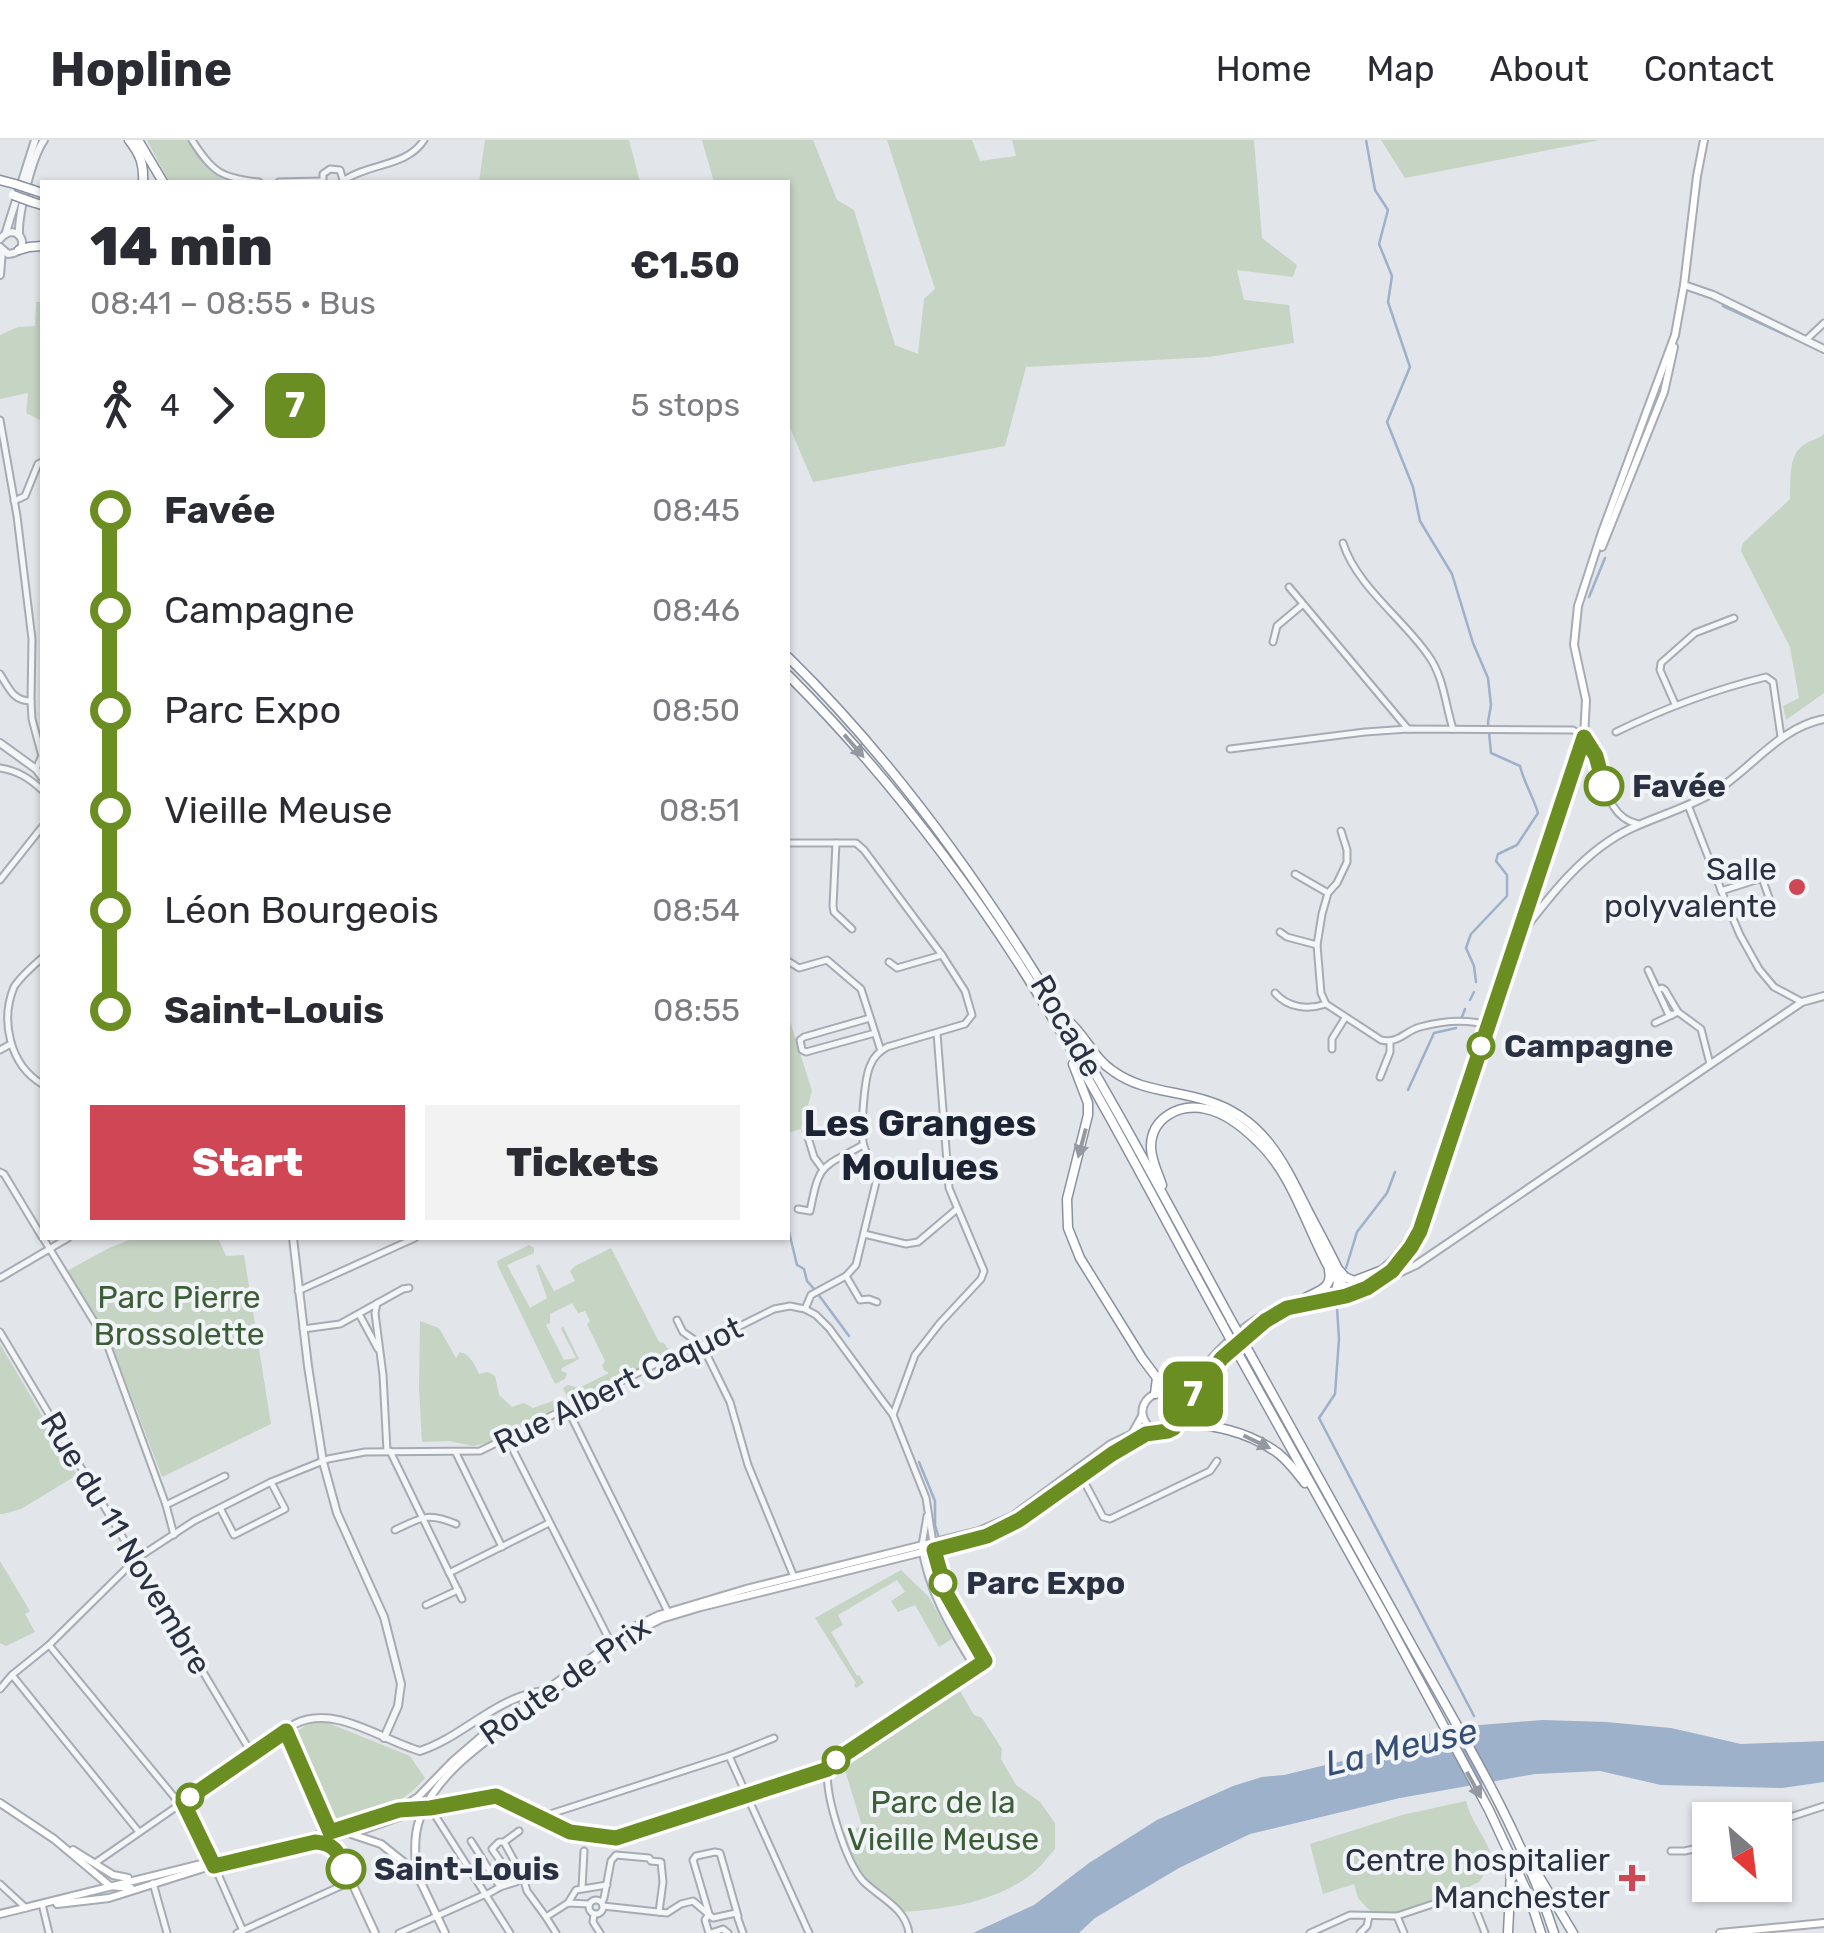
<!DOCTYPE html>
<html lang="en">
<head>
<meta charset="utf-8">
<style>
	body { margin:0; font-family:Rubik,sans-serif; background:#f2f2f3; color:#2b2b33; height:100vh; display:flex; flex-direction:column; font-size:38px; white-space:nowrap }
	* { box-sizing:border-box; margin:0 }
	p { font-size:32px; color:#7c7c81 }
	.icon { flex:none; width:55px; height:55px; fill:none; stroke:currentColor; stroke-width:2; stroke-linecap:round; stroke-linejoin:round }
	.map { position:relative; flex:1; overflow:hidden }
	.panel { position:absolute; left:40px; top:40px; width:750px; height:1060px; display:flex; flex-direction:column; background:#fff; border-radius:0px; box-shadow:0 2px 8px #0004 }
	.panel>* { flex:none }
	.badge { padding:0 20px; border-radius:15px; font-size:35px; line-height:65px }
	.needle { width:65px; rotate:152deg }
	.fabs { position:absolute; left:1692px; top:1662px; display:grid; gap:20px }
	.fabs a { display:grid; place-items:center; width:100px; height:100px; border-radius:0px; background:#fff; box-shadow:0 2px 8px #0004; font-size:50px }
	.map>.badge { position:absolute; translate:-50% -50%; box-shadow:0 0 0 5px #fff }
	.legs { display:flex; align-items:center; gap:15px; height:110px; padding:0 50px; font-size:32px }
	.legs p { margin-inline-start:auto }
	.overview { display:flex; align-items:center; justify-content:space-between; height:170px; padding:0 50px }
	h1 { font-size:55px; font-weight:800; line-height:75px }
	.button { display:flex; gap:20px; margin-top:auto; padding:20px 50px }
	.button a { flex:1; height:115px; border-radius:0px; background:#cf4755; color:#fff; font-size:40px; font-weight:800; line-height:115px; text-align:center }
	.button a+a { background:#f2f2f3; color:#2b2b33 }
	ul { padding:0 50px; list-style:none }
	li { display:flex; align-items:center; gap:35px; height:100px; font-size:38px }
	li i { display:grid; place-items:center; width:15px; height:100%; margin:0 12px; background:currentColor }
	li i::after { content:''; width:25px; height:25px; margin:-12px; border:8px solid; border-radius:50%; background:#fff }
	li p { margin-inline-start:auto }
	li:first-child i { background:linear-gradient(#0000 50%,currentColor 0) }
	li:last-child i { background:linear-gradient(currentColor 50%,#0000 0) }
	header { display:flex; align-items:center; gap:60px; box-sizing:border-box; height:140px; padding:0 50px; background:#fff; border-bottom:2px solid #e1e1e2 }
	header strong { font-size:48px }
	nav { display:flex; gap:55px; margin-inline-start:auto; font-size:35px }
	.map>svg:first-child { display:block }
	.green { fill:#c6d4c3 }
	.water { fill:#9db1ca }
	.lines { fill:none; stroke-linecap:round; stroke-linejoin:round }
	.stream { stroke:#9db1ca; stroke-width:2.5 }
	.minor-casing { stroke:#a7abb4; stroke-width:9 }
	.tertiary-casing { stroke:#a7abb4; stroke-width:10 }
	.secondary-casing { stroke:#a7abb4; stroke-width:10 }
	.trunk-casing { stroke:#8991a1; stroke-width:11 }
	.minor { stroke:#f5f6f8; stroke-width:5 }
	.tertiary { stroke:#f5f6f8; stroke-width:6 }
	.secondary { stroke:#fff; stroke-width:6 }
	.trunk { stroke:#fff; stroke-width:8 }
	.trunk-bridge-casing { stroke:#8991a1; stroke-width:11; stroke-linecap:butt }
	.trunk-bridge { stroke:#fff; stroke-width:8 }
	.oneway { fill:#9498a0 }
	.line-1-casing { stroke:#fff; stroke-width:22 }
	.line-1 { stroke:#6b8e23; stroke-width:15 }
	.stop-1-dot { fill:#fff; stroke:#6b8e23; stroke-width:5 }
	.poi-dot { fill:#cf4755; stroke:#f1f4f7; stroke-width:4 }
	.labels { text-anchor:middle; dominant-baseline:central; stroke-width:8; stroke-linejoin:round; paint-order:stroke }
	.stop-label { font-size:32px; font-weight:bold; fill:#2a3142; stroke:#f1f4f7; text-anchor:start }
	.poi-label { font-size:32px; fill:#2a3142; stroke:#f1f4f7; text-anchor:end }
	.street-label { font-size:32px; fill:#2a3142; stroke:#f1f4f7 }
	.park-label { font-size:32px; fill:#3c5e37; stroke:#f1f4f7 }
	.water-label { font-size:35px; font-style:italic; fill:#344e76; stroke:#f1f4f7 }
	.quarter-label { font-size:38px; font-weight:bold; fill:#1c2333; stroke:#f1f4f7 }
</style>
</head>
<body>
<header>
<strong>Hopline</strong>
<nav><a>Home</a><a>Map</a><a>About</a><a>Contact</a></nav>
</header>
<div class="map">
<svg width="1824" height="1793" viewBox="0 0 1824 1793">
	<rect width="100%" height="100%" fill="#e2e5ea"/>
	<g class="green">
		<path d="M147,0h40c12,18 23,37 44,42h-62z"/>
		<path d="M485,0h144l11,42h-161z"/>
		<path d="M702,0h111l24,60 17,10 41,135 23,9 6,-55 11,-10 -48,-149h85l8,21 36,-5 -4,-16h242l8,98 35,27 -4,12 -56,-7 7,30 45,5 5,38 -85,14 -183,10 -21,79 -192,36 -25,-59v-241h-74z"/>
		<path d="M1381,0h219l-195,38z"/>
		<path d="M36,162h6v119l-16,-8 2,-20 -28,6v-64l18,-8 17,-1z"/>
		<path d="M1824,294v259l-38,27 -3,-14 16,-8 -9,-51 -49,-96 2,-8 47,-44c1,-16 -2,-41 11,-52 6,-6 16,-7 23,-13z"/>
		<path d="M788,875l24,76 -11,38 -13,4z"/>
		<path d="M134,1098h84l8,18 18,-1 27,169 -109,53 -52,-137 -43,-69 40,-22z"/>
		<path d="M529,1105l5,3v5l-27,12 23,43 17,-10 -11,-32 3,-2 15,27 21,-10 -5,-10 5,-5 36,-18 48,94 5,1 6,9 -15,5 -1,-2 -8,9 -78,38v-4l-5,-10 5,-3 11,3 30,-15 -5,-3 -2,-4 3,-5 -18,-37 3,-3 -5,-10 -7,2 -6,-10 -22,11v9l-4,2 18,35 12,-2 -15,-29 2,-3 16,33 -17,9 -1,3 6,2 -2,6 -10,5 -57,-118 -1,-5z"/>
		<path d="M420,1181l19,7 17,30 4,-6c10,2 15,13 19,22l9,-2 7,4 4,19 13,12 12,-4 9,5 25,-9 4,6 -74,38 -15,3 -24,-5 -27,1 -3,-53z"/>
		<path d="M0,1204l77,131 -56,34 -18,5h-3z"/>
		<path d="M0,1421l30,50 -5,3 10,18 -29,14 -6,-3z"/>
		<path d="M901,1430l28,27 23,42 -13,8 -24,-42 -17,7 -7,-11 14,-9 -8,-12 -59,35 5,10 -12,7 26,44 2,-1 5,8 -8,5 -2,-3 2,-2 -41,-65z"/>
		<path d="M960,1551l14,24 8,3 20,31 -1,10 15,26 24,17 15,21v26c-7,7 -13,17 -21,23 -38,31 -87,37 -134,40l-39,-33 -20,-45 21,-8 -21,-69 45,-30 7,8z"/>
		<path d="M311,1582l17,1 82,33 15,22c-24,29 -58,39 -92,50l-42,-93z"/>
		<path d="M1466,1661c5,22 23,39 27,61l-14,20 -12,6 -72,25 -25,-2 -12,-13 -4,-14 -31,10 -13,-50 92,-29z"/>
	</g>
	<path class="water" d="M1543,1580l63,2 65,6 70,16 83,-3v41l-42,6 -121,-3 -61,-14 -65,3 -135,24 -150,36 -71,34 -84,50 -16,15h-106l61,-28 55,-42 68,-43 76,-34 29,-9 22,-2 75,-18 72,-24 37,-7z"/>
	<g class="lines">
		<g class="stream">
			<path d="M1366,0l9,50 13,20 -9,34 13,32 -4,26 22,65 -23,55 26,65 7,34 32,53 21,69 15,35 3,27 -3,17 3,31 29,13c4,17 13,30 18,47l-21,32 -19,9 -2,7 11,14v21l-36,38 -5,14 8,18 2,16"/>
			<path d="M1723,166l65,30"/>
			<path d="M1589,457l16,-39"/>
			<path d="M1470,860l4,-8"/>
			<path d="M1462,877l3,-8"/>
			<path d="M1408,950l26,-57 22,-5"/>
			<path d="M788,1088l9,37 7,4 3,12 8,9"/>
			<path d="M1346,1128l11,-36 30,-39 8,-21"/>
			<path d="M818,1154l31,42"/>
			<path d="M1337,1168l2,31 -4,55 -16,24 155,298"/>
			<path d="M919,1322l16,39v24l3,10"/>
		</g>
		<g class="minor-casing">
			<g id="minor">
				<path d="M192,0c20,32 29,38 67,42"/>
				<path d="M343,41c25,-18 64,-14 81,-41"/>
				<path d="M279,42l44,-1"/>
				<path d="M323,42v-8l7,-5 10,1 3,10"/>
				<path d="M1806,200l18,-17"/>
				<path d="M0,280l17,96 15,123 -1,62 1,18 10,37 -6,13"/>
				<path d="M14,361l11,-5 13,-32 4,-2"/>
				<path d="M1343,403c13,42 60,76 85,112 16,22 17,49 25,74"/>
				<path d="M1289,447l119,142"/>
				<path d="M1273,502l4,-16 25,-21"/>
				<path d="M0,534c9,14 13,27 31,27"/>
				<path d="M1675,564l-15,-34 1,-7 34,-30 39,-15"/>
				<path d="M1616,592c49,-24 97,-42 150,-55l7,5 8,55"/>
				<path d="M1230,609l135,-17 43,-3 165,1c38,18 20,84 65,94"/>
				<path d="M0,628c18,3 29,10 42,22"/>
				<path d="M1688,665l37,95 15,35 19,34 15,18 28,15"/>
				<path d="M1341,691l6,19v12l-10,21 -9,10 -6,21 -5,31 4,48 5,11 55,36c18,4 24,-9 39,-13 22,-6 47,-8 68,-2"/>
				<path d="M788,703h68l8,7 78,105 23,36 7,24 -7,9 -78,23c-7,4 -13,9 -16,17 -7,12 -10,64 -8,78 2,12 11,24 14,36l-21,87 -10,11 -35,19 -6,14"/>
				<path d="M836,703l-3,63 1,6 18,17"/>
				<path d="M1295,734l33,19"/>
				<path d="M0,740l42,-53"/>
				<path d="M1721,751l41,-13 10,28"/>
				<path d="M1280,792l7,5 30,8"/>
				<path d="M42,818c-9,8 -21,18 -28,29 -14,34 -4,78 28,97"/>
				<path d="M788,821l11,7 28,-8 34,29 20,62"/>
				<path d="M889,822l8,6 45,-13"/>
				<path d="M1648,830l20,43 4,2 6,-3"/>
				<path d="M1657,850l5,-2 3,2 13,22 23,17 9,35"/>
				<path d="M1275,853c13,15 33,17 51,11"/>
				<path d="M870,878l-66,19 -4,3 2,10 4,2 69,-19"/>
				<path d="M1655,883l17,-8"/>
				<path d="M1332,909v-10l13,-21"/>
				<path d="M0,910l9,-5"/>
				<path d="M1380,937l10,-25v-10"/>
				<path d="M806,991l8,26 8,11"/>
				<path d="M0,1032l4,2 38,63"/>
				<path d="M798,1069l12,2c10,-49 10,-42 53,-66"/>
				<path d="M864,1094l42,10 12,-2 39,-33"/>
				<path d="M43,1098l63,103 60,164 8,30"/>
				<path d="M846,1136l14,24 9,-1 8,3"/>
				<path d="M0,1138l68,-40"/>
				<path d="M298,1151l117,-53"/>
				<path d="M377,1163l-2,10 8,62 4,76"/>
				<path d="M359,1174l19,35"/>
				<path d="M677,1180l6,12 19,13 28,57 18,63 46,112"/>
				<path d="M303,1189l37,-5 63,-35 6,-1"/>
				<path d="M0,1192l252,422"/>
				<path d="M567,1268l101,204"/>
				<path d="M893,1275l22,-60 25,-32 41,-44 3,-8 -35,-83 -12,-155"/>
				<path d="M508,1300l104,205"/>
				<path d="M390,1311l72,148"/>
				<path d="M456,1313l46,94"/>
				<path d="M1077,1328l26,49 7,2 100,-48 7,-10"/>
				<path d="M166,1365l59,-29"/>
				<path d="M220,1368l14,27 51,-26 -14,-27"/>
				<path d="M395,1390c27,-13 33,-18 61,-6"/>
				<path d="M922,1405l5,-29"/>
				<path d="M449,1433l100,-50"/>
				<path d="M426,1465l32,-15"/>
				<path d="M49,1505l131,159"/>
				<path d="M12,1535l127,157"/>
				<path d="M0,1549l12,-14 37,-30 87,-86 58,-38 77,-39 57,-23 37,-7 115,-1 180,-89 42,-17 72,-36 16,-3 15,3 11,6 13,13 64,87 33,83 7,45"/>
				<path d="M729,1616l80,177"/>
				<path d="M828,1629c-4,25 18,93 35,112 17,17 42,26 46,52"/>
				<path d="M424,1667h17l56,-12 73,37 46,6 212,-69 4,-6 143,-96"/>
				<path d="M431,1669l79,124"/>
				<path d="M541,1677l188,-61 45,-18"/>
				<path d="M1775,1682l49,-16"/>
				<path d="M471,1701l29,46 -14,8"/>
				<path d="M504,1702l15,-11"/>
				<path d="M1671,1711h14l25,-6"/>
				<path d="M95,1723l84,-58"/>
				<path d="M214,1725l29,66"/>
				<path d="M523,1737l4,14 19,26"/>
				<path d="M153,1743l14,50"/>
				<path d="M0,1744l26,24"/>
				<path d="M500,1747l16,-5 7,-5 -19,-35h-5l-7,7 9,13"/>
				<path d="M582,1748l2,-37"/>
				<circle cx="596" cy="1767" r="7"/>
				<path d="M602,1762l2,-4 7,-37 5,-6 33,3 2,3 10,1 2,20 -4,30"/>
				<path d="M568,1763l8,-13 31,-5"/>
				<path d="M42,1764l7,29"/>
				<path d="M603,1766l64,7 14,-9 12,-3 20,17 23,-5 7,20"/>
				<path d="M594,1774l-1,8 7,11"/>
				<path d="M1397,1776l7,17"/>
				<path d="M237,1793l115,-52"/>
				<path d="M399,1793l87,-39"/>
				<path d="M556,1793l-10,-16 22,-14 21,1"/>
				<path d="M709,1793l-4,-13 4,-6 -16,-54 3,-4 19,-4 5,1 18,63"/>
				<path d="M711,1793l12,-4 5,4"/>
				<path d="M1310,1793l40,-18 47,1 72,-24 16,41"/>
				<path d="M1360,1793l7,-7 2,-10"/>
			</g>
		</g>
		<g class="tertiary-casing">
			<g id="tertiary">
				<path d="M6,92l29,-92"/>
				<path d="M19,95c-1,-21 13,-78 25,-95"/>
				<path d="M0,99c18,-21 35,13 8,15l-8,-7"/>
				<path d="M0,135l2,-24"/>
				<path d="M1684,145l29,10 111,54"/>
				<path d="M0,603l36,26 6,8"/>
				<path d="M1517,799c31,-41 67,-89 115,-111 28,-13 58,-21 84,-37 37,-24 63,-63 108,-72"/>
				<path d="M293,1098l15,128 15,96 14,51 47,104 17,67 -3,22 -14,32"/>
				<path d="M1373,1145l43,-20 386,-263 22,-6"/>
				<path d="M922,1407c7,45 29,81 53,120l10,-6 -39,-68 -13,-48"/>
				<path d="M285,1591l45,101"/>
				<path d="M214,1724l-31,-62 112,-78c40,-20 86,16 125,27 45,-15 75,-54 124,-60"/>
			</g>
		</g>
		<g class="secondary-casing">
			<g id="secondary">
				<path d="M1675,195l9,-50 13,-109 7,-36"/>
				<path d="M1602,407l62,-155 10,-45"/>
				<path d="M1332,1152c44,-11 67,-31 87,-71"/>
				<path d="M1173,1256c19,21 3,42 -22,33 -8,-8 -12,-18 -5,-28 12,-16 27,1 42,-12 10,-8 15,-21 24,-31 26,-29 59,-53 98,-61"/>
				<path d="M1182,1271c20,-34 67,-88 104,-102 19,-8 40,-8 60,-13 35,-10 57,-34 74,-65l164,-494 2,-37 -12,-55 4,-39 24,-74 73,-197"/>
				<path d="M643,1488l18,-9 40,-12 286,-71 53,-30 72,-52 25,-16 18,-7"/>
				<path d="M0,1663l54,36 56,47 21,2"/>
				<path d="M351,1694l30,10 35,28 29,61"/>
				<path d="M321,1702l9,2 7,6 38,83"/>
				<path d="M73,1710l40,25 15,3"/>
				<path d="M416,1732c-1,-21 -3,-41 7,-61 20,-44 69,-74 106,-102 32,-23 63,-47 95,-70"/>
				<path d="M57,1764l52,-6 95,-30 161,-39 56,-20"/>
				<path d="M0,1774l330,-82 64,-19 24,-16 35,-36 29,-25 152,-109 25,-12 87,-26 233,-58 34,-15 98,-72 21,-10 10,-18"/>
				<path d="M1720,1793l104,-10"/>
			</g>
		</g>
		<g class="trunk-casing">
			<g id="trunk">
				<path d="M129,0c11,14 15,24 14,42"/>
				<path d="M138,0l25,42"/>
				<path d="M0,40l15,4"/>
				<path d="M33,50l9,3"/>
				<path d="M32,62l10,3"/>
				<path d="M19,110l10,-3 13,-1"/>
				<path d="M788,517c192,188 316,429 443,663"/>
				<path d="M788,535c86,86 163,184 229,286 74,115 137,239 203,359"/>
				<path d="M1067,880c18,14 26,38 46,51 29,21 62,19 95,30 56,17 76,62 100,110 11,21 22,41 32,62l-4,18 -25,11"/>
				<path d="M1073,924l15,39v12l-21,84 1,29 12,30 62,100 15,20 -2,16"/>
				<path d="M1162,1045c-4,-12 -11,-25 -11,-38 0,-29 28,-44 55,-38 20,4 38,19 52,33 30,28 44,71 62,108 5,10 11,25 20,33 6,5 14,7 22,7"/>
				<path d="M1340,1131l5,6 9,4 26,-10"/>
				<path d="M1305,1158c13,-7 28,-10 24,-27"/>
				<path d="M1249,1212c55,101 111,201 167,301 51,90 106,181 138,280"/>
				<path d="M1240,1217l144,258 105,195 40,86 12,37"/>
				<path d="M1174,1288c34,-8 77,5 105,26 10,8 18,19 26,29"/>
				<path d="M1508,1720l3,12 -3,61"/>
				<path d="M1537,1733l36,60"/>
			</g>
		</g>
		<use href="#minor" class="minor"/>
		<use href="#tertiary" class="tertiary"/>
		<use href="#secondary" class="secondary"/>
		<use href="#trunk" class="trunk"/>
		<g class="trunk-bridge-casing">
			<g id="trunk-bridge">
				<path d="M15,44l18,6"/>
				<path d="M13,55l19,7"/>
				<path d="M1220,1180l20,37"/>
				<path d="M1231,1180l18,32"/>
			</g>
		</g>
		<use href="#trunk-bridge" class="trunk-bridge"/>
	</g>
	<defs><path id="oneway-solid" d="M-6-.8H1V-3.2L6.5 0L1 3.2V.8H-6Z" transform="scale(2.5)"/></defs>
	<g class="oneway">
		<use href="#oneway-solid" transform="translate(854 606) rotate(49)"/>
		<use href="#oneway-solid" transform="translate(1082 1003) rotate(105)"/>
		<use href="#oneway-solid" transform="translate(1257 1302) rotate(26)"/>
		<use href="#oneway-solid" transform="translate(1474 1645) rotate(61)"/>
	</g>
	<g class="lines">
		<g class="line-1-casing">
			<path id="line-1" d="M346,1729c-8,-17 -12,-26 -31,-27l-101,24 -31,-64 103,-71 44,101 69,-22 31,-2 66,-12 74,36 46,6 212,-69 8,-9 149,-99 -39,-68 -12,-43 53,-14 32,-16 93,-66 34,-20 22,-3 6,-3 14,-28 34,-42 43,-37 22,-13 59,-12 21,-8 25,-17 19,-24 9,-16 164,-494 12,19 8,30"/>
		</g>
		<use href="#line-1" class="line-1"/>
	</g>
	<g class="stop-1-dot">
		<circle cx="1604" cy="646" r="18"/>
		<circle cx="1481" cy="906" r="12"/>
		<circle cx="943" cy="1443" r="12"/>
		<circle cx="836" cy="1620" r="12"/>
		<circle cx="190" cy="1657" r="12"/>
		<circle cx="346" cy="1729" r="18"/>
	</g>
	<g class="poi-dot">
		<circle cx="1797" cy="747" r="10"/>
		<path d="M1627 1723h10v10h10v10h-10v10h-10v-10h-10v-10h10z"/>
	</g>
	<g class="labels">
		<g class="stop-label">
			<text x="1632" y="646">Favée</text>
			<text x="1504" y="906">Campagne</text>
			<text x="966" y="1443">Parc Expo</text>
			<text x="374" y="1729">Saint-Louis</text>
		</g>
		<g class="poi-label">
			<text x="1777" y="729">Salle<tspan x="1777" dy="37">polyvalente</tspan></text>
			<text x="1610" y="1720">Centre hospitalier<tspan x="1610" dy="37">Manchester</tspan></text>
		</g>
		<g class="street-label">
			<text transform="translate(1067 886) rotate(60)">Rocade</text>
			<text transform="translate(618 1245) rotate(-26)">Rue Albert Caquot</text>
			<text transform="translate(126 1403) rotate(59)">Rue du 11 Novembre</text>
			<text transform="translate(565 1540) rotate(-35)">Route de Prix</text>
		</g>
		<g class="park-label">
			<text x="179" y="1157">Parc Pierre<tspan x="179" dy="37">Brossolette</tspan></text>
			<text x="943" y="1662">Parc de la<tspan x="943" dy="37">Vieille Meuse</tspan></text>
		</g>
		<g class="water-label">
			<text transform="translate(1401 1607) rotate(-13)">La Meuse</text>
		</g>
		<g class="quarter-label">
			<text x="920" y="983">Les Granges<tspan x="920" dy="44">Moulues</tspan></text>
		</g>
	</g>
</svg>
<div class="fabs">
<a><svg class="needle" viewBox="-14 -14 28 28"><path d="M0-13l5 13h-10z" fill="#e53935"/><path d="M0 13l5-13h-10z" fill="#7c7c81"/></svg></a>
</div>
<b class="badge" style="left:1193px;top:1254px;background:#6b8e23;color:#fff">7</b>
<section class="panel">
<div class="overview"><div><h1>14 min</h1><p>08:41 – 08:55 · Bus</p></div><b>€1.50</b></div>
<div class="legs"><svg class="icon" aria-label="walk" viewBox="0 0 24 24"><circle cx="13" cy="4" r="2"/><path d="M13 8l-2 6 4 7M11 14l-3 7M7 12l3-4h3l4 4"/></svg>4<svg class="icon" aria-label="forward" viewBox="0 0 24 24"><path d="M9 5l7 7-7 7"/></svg><b class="badge" style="background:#6b8e23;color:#fff">7</b><p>5 stops</p></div>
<ul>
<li><i style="color:#6b8e23"></i><b>Favée</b><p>08:45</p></li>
<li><i style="color:#6b8e23"></i><span>Campagne</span><p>08:46</p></li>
<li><i style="color:#6b8e23"></i><span>Parc Expo</span><p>08:50</p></li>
<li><i style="color:#6b8e23"></i><span>Vieille Meuse</span><p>08:51</p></li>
<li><i style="color:#6b8e23"></i><span>Léon Bourgeois</span><p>08:54</p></li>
<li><i style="color:#6b8e23"></i><b>Saint-Louis</b><p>08:55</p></li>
</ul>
<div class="button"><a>Start</a><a>Tickets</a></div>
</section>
</div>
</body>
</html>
